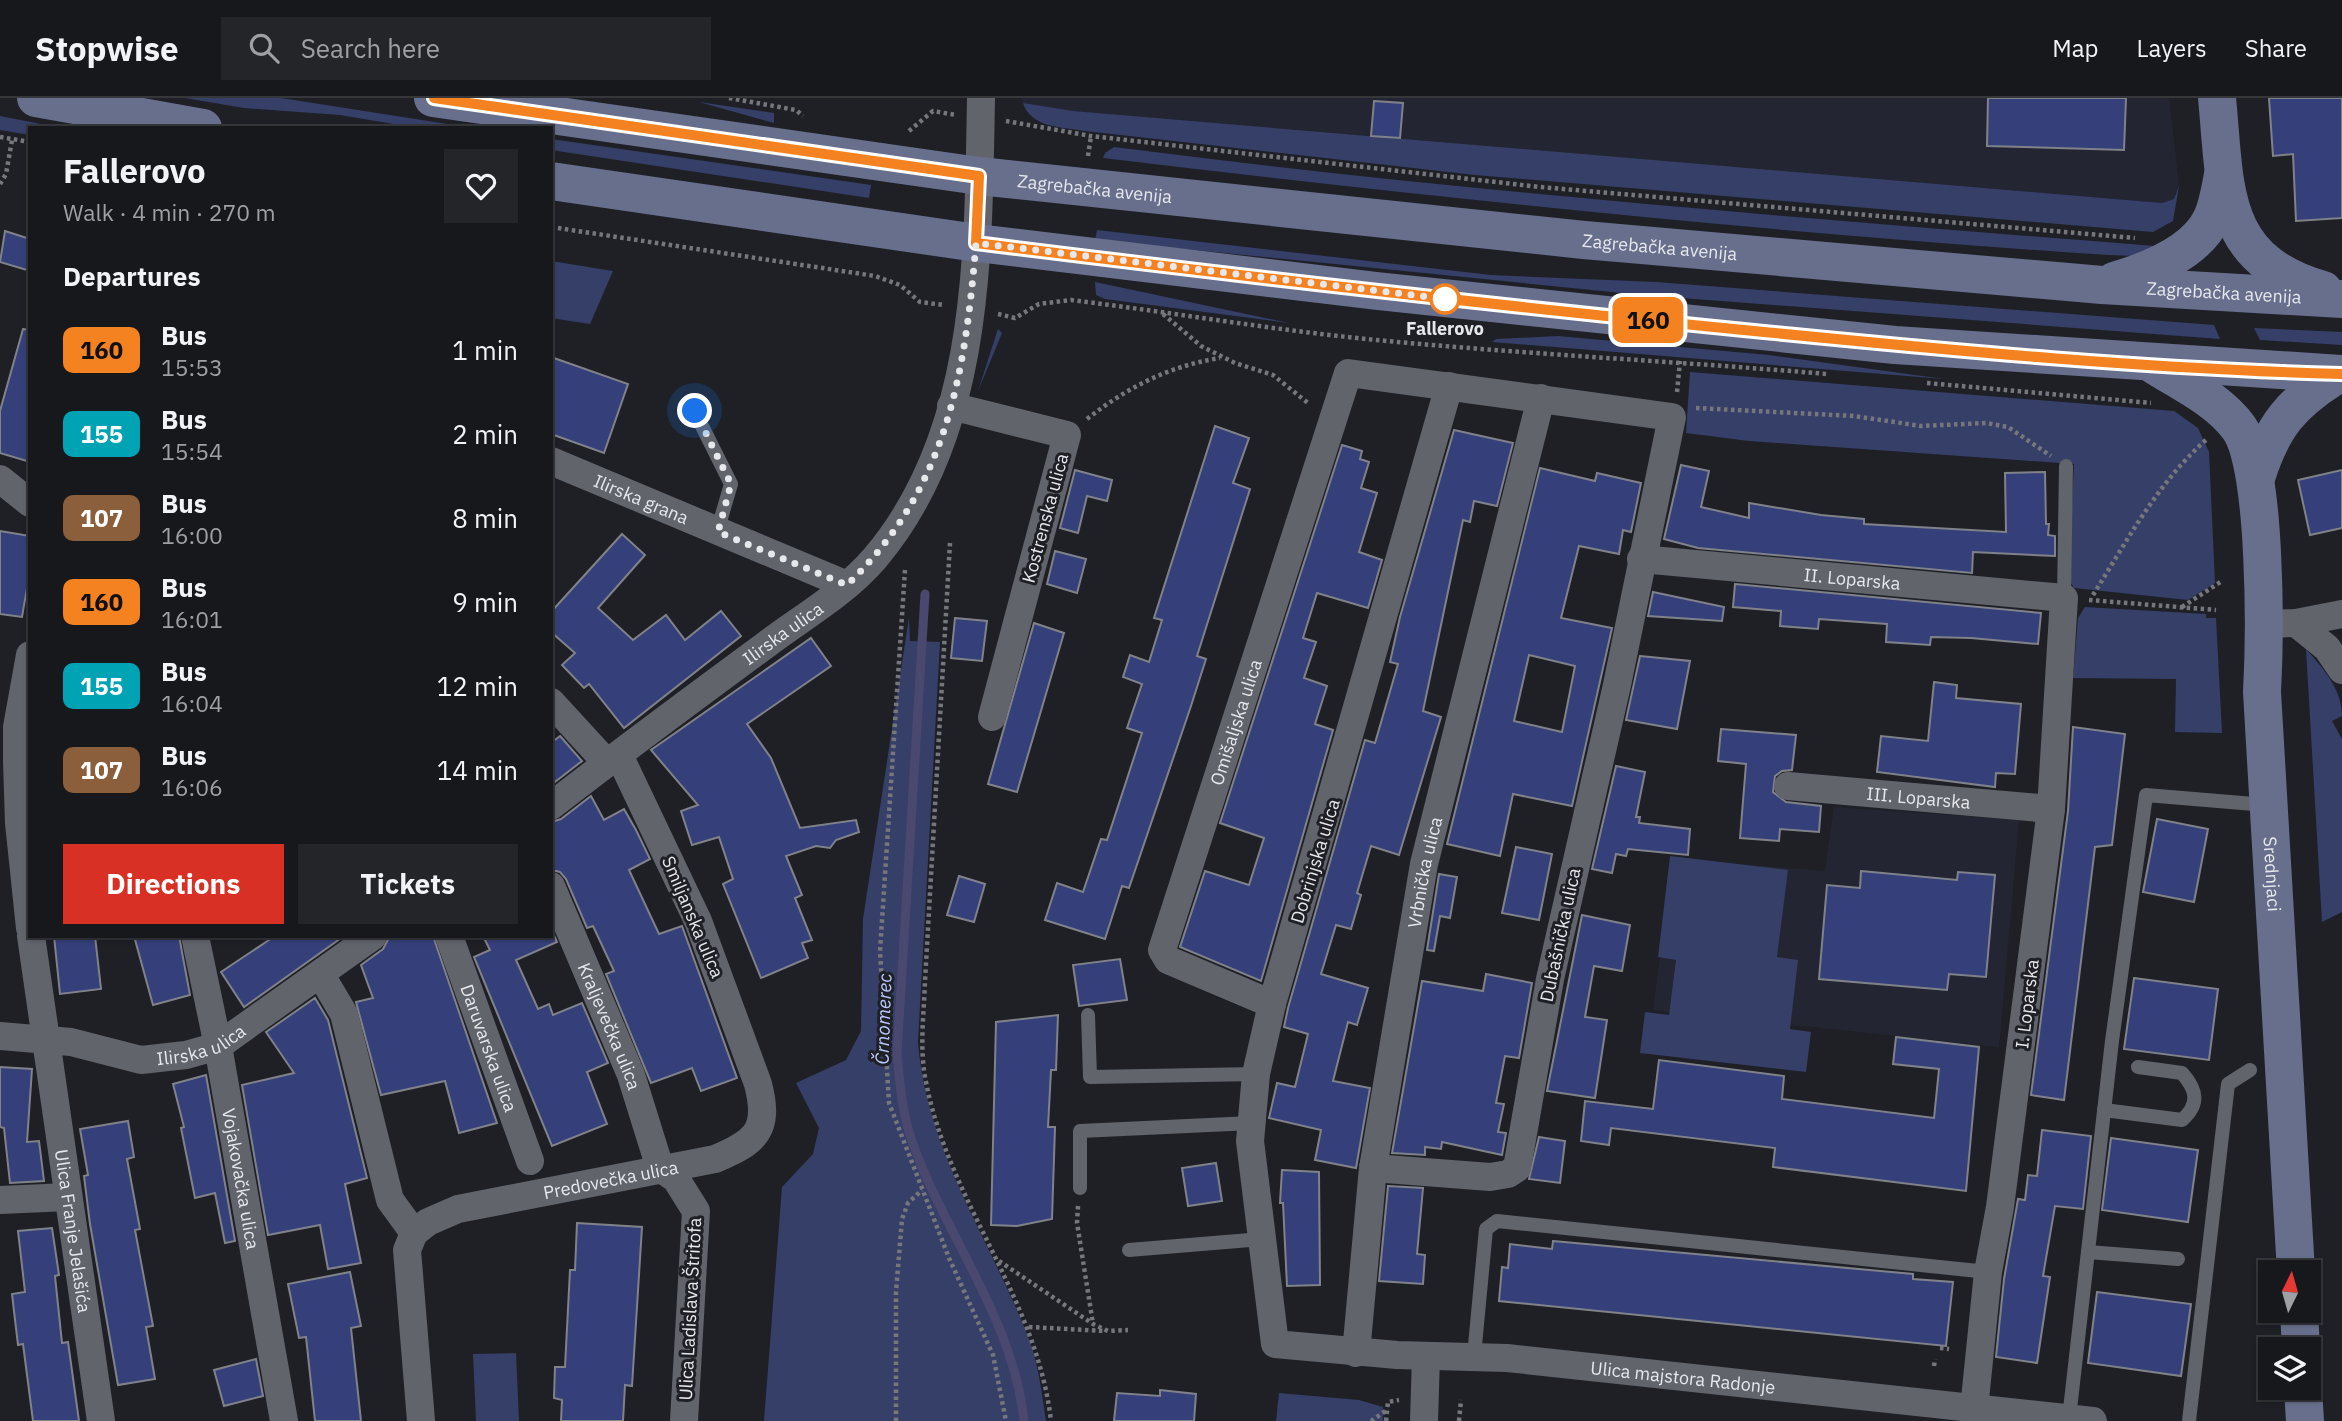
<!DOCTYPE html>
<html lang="en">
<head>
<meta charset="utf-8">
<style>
	body { margin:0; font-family:"IBM Plex Sans",sans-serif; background:#232529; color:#f1f3f6; height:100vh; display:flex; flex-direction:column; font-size:26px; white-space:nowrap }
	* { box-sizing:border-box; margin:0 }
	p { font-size:23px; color:#9ea0a3 }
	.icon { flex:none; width:38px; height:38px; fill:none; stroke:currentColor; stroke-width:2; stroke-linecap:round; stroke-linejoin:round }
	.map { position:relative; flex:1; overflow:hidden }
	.sheet { position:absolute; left:28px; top:28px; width:525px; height:812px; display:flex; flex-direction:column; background:#16181c; border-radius:0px; box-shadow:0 2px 5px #0004,0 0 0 2px #35373b }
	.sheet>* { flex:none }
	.badge { padding:0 14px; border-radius:10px; font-size:24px; line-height:46px }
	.needle { width:46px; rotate:5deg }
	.tools { position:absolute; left:2258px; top:1162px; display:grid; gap:14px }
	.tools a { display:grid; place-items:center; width:63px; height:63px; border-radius:0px; background:#16181c; box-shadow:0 2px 5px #0004,0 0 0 2px #35373b; font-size:35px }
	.you { position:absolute; width:35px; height:35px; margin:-18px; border:5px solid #fff; border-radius:50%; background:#1a73e8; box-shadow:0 0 0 10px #1a73e833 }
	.map>.badge { position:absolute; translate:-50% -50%; box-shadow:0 0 0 4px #fff }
	h2 { padding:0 35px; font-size:26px; line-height:63px }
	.round { display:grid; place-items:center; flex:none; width:74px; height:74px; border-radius:0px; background:#232529 }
	.overview { display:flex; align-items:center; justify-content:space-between; height:119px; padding:0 35px }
	h1 { font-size:33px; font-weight:800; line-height:52px }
	.primary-button { display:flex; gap:14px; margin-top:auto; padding:14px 35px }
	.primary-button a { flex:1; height:80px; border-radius:0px; background:#d93025; color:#fff; font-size:28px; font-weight:800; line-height:80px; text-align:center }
	.primary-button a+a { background:#232529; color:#f1f3f6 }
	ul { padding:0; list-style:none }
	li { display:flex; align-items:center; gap:21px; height:84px; padding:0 35px }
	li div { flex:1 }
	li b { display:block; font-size:26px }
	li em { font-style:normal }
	li .badge { min-width:77px; font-weight:700; text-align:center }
	header { display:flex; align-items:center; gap:42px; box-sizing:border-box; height:98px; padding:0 35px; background:#16181c; border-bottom:2px solid #35373b }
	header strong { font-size:33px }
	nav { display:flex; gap:38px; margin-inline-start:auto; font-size:24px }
	.search { width:490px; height:63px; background:#232529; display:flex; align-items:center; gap:18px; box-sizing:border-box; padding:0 24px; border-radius:0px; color:#9ea0a3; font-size:26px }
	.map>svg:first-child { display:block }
	.built { fill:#232632 }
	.green { fill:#363f68 }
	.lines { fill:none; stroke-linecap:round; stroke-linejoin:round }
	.stream { stroke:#4a486f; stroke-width:9 }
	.building { fill:#353f79; stroke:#80828a; stroke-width:2; fill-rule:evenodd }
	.path { stroke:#75777c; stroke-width:4.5; stroke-dasharray:3.5 3.5; stroke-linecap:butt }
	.lane { stroke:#62646c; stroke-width:14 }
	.street { stroke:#62646c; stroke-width:28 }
	.secondary { stroke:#686f8d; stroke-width:38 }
	.line-casing { stroke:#fff; stroke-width:16 }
	.line { stroke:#f58220; stroke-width:10 }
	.walk { stroke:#e6e8ec; stroke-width:7; stroke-dasharray:0 12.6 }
	.stop-dot { fill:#fff; stroke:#f58220; stroke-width:3.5 }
	.labels { text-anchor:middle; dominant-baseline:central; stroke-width:6; stroke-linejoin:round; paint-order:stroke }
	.street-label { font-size:18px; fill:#e6e8ec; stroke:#1e2026 }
	.stop-label { font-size:18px; font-weight:bold; fill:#e6e8ec; stroke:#1e2026 }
	.water-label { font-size:19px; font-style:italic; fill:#b9c7fc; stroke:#1e2026 }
</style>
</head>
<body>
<header>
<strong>Stopwise</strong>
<div class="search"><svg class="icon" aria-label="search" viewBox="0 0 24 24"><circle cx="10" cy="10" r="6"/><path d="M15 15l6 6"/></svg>Search here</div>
<nav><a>Map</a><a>Layers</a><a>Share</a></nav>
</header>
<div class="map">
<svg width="2342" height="1323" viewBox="0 0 2342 1323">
	<rect width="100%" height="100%" fill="#1e2026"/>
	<g class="built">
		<path d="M1021,0h1148l10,88 -5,13 -12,4 -1089,-92 -38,-4 -12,-4z"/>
		<path d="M1834,709l185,13 -20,227 -346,-37 20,-151 152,12z"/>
	</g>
	<g class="green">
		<path d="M185,0h96l192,30h-56l-77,-13 -96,-7z"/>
		<path d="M699,4l75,11v10z"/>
		<path d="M1023,5l50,8 1089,92 12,-4 5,-13 -6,35 -20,11 -678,-57 -390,-44c-23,-4 -54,-3 -62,-28z"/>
		<path d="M0,18l61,12h-31v7l-30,-5z"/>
		<path d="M551,41l320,46 -2,13 -318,-48z"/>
		<path d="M1114,49c350,45 701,72 1053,100l-29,9 -29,-1c-336,-22 -672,-57 -1006,-97l2,-5z"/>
		<path d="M1097,132l394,45 165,7 558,43 6,14 -578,-44 -547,-55z"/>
		<path d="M551,163l62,10 -23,53 -39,-6z"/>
		<path d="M1095,184l194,41 -184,-24 -9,-4z"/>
		<path d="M2254,230l88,4v13l-82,-5z"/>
		<path d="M998,231l4,4 -24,58z"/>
		<path d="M1558,238l211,19 175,24 -452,-37 4,-3z"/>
		<path d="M1690,274l484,39 24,17 11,24 6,131 -27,17 -114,-12 -6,-10 6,-114 -325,-23 -63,-8z"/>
		<path d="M2085,509l121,7v4h10l6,115 -47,-1 1,-53 -103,-1 5,-60z"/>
		<path d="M909,519l1,24 30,1 -22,400c8,109 74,200 112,300 9,25 12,53 16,79h-282l18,-234 31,-33 6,-26 -23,-45 50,-23 15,-29 2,-112z"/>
		<path d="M2306,551c17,19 36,40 36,67l-10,5 10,18v173l-20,10z"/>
		<path d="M1670,758l118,14 -11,87 21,3 -8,69 21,3 -5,40 -166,-19 5,-41 24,3 7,-55 -18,-3z"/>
		<path d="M516,1255l3,68h-43l-3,-67z"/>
		<path d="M1279,1295l80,7 24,7v14h-107z"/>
	</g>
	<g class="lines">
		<path class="stream" d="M925,496l-28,460c3,30 5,61 16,90 33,92 101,177 111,277"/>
	</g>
	<g class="building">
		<path d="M1988,0h138l-2,52 -137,-4z"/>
		<path d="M2269,0h73v120l-46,3 -3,-67 -20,2z"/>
		<path d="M1374,3l29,2 -3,35 -29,-2z"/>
		<path d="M5,133l25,8v32l-30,-9z"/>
		<path d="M23,231l7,1v132l-30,-9v-42z"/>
		<path d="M551,259l77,27 -24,69 -53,-19z"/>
		<path d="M1215,328l34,12 -16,45 17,6 -53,167 9,3 -15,47 -62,182 -7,-2 -17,53 -60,-19 12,-37 26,9 18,-53 6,1 35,-107 -15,-5 15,-44 -19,-7 7,-22 19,7 13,-42 -8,-2z"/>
		<path d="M1454,332l59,13 -16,63 -23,-5 -4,21 -7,-2 -40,191 18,6 -42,138 -28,-9 -14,47 4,2 -10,34 -15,-4 -15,49 47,14 -11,37 -9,-3 -15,59 37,7 -14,80 -41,-8 6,-30 -52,-12 8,-35 18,4 13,-53 -24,-7 4,-19 77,-268 10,3 23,-79 -8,-2 10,-45z"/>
		<path d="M1342,347l20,6 -2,8 9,3 -8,26 16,5 -18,59 23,8 -14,48 -51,-15 -14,45 13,4 -12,36 23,8 -12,38 18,6 -72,251 -81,-34 25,-76 44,14 15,-47 -44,-15z"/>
		<path d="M1681,367l28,6 -8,36 48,11v-15l72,12 43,4v5l142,8 -1,-59 40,-1 1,52h3l-1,11 7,1v20l-82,-4 -1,21 -274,-25 -34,-9z"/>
		<path d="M1540,370l55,13 2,-8 44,10 -10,49 -8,-2 -4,24 -40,-8 -18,72 51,10 -40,178 -59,-12 -13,62 -53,-12zM1529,557l46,11 -13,66 -48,-11z"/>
		<path d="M1075,372l37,10 -5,21 -20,-5 -9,37 -18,-5z"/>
		<path d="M2342,372v58l-32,7 -12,-55z"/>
		<path d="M0,433l30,5v35l-8,46 -22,-3z"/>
		<path d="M622,436l23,21 -47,53 35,32 33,-25 19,25 36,-29 20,25 -117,92 -35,-44 -5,4 -22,-23 13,-12 -24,-21v-20z"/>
		<path d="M1055,453l31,8 -9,34 -30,-9z"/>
		<path d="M1735,486l306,29 -3,31 -67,-6 -40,-1 -1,8 -44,-3 1,-18 -68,-5 -1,10 -38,-3 1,-15 -48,-4z"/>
		<path d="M1653,494l71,15 -2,14 -74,-5z"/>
		<path d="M955,520l32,3 -5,40 -31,-3z"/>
		<path d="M1034,525l30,10 -47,159 -29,-8z"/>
		<path d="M811,540l20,28 -84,58 24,34 29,70 56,-8 3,12 -23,8 -6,8 -14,-2 -30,10 16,39 -7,3 17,42 -10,3 6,15 -47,20 -38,-94 10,-5 -14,-42 -27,8 -11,-34 17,-6 -47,-55z"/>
		<path d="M1640,558l50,5 -13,68 -51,-9z"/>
		<path d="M1934,584l23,3 -1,13 65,6 -6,70 -19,-1 -1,14 -118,-15 4,-36 47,5z"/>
		<path d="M2073,629l52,7 -13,111 -17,2 -31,253 -33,-5 37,-284z"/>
		<path d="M1721,631l75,6 -4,35 -10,1 -7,5 -2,16 13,10 35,4 -2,26 -39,-3 -1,12 -39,-3 6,-74 -28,-3z"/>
		<path d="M560,638l22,25 -31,24v-42z"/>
		<path d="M1616,668l29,6 -9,45h4l-1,6 51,6 -2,26 -60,-6 -2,7 -10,-2 -4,19 -20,-4z"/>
		<path d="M591,698l13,24 20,-11 12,21 14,29 -21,11 30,64 23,-8 55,152 -36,13 -9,-23 -41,15 -45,-109 8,-3 -21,-45 -6,2 -21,-49 -6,-7 -9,-2v-48l10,-3z"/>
		<path d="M2157,721l51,10 -14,73 -51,-10z"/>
		<path d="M1516,749l36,7 -13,66 -37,-7z"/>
		<path d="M1861,773l96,9 1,-8 37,3 -9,102 -37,-3 -2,16 -128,-11 8,-94 33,3z"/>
		<path d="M1439,776l18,3 -7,41 -10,-2 -6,35 -7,-1z"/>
		<path d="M959,778l26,8 -11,38 -27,-7z"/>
		<path d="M1582,817l48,10 -8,46 -28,-5 -9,51 22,3 -12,78 -48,-7z"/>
		<path d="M551,831l6,13 -41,18 22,49 11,-5 4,11 29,-12 26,60 -21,9 20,52 -55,22 -78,-189 16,-7 -7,-14h68z"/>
		<path d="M54,838h41l6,53 -41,5z"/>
		<path d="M134,838h45l11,59 -37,10z"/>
		<path d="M275,838h69l-100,71 -23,-35z"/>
		<path d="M390,838h43l64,187 -38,10 -14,-52 -64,14 -25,-93 17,-4 -12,-33 22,-16z"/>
		<path d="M1120,861l7,41 -48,6 -6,-41z"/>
		<path d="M1486,876l46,9 -13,75 -14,-2 -9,47 8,1 -6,28 8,1 -4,22 -60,-13 -1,7 -16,-2v8l-33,-2 30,-172 61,10z"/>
		<path d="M2134,880l84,11 -9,71 -85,-11z"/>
		<path d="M315,900l13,22 39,158 -22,6 16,79 -33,6 -8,-44 -52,10 -26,-150 52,-12 -28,-41z"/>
		<path d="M1058,917l-2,55h-5l-3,57h7l-3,92 -35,7 -26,-1 5,-203z"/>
		<path d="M1896,939l83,10 -13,144 -193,-24 2,-19 -164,-20 -2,17 -28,-4 4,-40 68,8 6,-49 125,16 -2,23 152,19 5,-49 -46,-5z"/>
		<path d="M0,969l32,2 -5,73 12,-1 5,40 -34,2 -6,-55 -4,-1z"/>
		<path d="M206,977l29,166 -10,2 -10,-50 -20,5 -14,-70 3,-1 -11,-43z"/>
		<path d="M128,1023l6,36 -7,2 13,70 -5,1 18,96 -7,1 9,52 -37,6 -28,-161 -6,-48 4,-1 -8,-46z"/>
		<path d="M2042,1032l49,6 -8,73 -28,-3 -12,70 7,1 -13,86 -41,-6 8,-78 14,-80 7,1 3,-25 9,1z"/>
		<path d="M1539,1039l26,4 -5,42 -31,-4z"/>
		<path d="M2111,1040l87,12 -10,72 -86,-12z"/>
		<path d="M1216,1065l6,38 -34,5 -6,-38z"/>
		<path d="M1282,1072l37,2 1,113 -33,1 -4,-83h-3z"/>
		<path d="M1388,1088l35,2 -6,66 8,1 -2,29 -44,-3z"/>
		<path d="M577,1125l65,4 -10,159 -7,-1 -2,36h-62l1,-21 -8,-2 1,-31h10l5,-97h5z"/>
		<path d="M52,1130l7,47 -4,1 7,67 6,-1 11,79h-46l-10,-77 -5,1 -6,-51 13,-2 -7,-61z"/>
		<path d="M1553,1143l360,33v5l40,3 -7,64 -447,-45 3,-34 6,1 2,-24 42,5z"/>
		<path d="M350,1174l11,54 -10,2 10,93h-46l-9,-84 -7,1 -11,-54z"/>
		<path d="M2097,1194l94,12 -10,72 -93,-13z"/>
		<path d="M256,1261l7,37 -39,10 -10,-36z"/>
		<path d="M1160,1292l36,4 -2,27h-80l3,-28 43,3z"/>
	</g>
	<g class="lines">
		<g class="path">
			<path d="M729,0l67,12 7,6"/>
			<path d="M1006,23l85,15 449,51 595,51"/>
			<path d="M909,33l24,-20 23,4"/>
			<path d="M0,39l30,5"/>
			<path d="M1088,58l3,-20"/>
			<path d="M0,86l6,-10 6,-34"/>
			<path d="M551,129l324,49 25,9 20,17 24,3"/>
			<path d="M998,216l17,4 24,-14 32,-4c98,12 196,29 295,39 154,15 307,22 461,35"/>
			<path d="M1163,216l38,32 34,17 38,12 35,28"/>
			<path d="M1927,285l224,20"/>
			<path d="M1677,294l3,-31"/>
			<path d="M1696,310l158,8 67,10 65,-3 22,4 43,29"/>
			<path d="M1087,321c41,-32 82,-53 133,-61"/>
			<path d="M950,445l-25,438c-1,33 -6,68 1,101 23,120 111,216 125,339"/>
			<path d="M905,472l-25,381 9,152 60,155 44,97 13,66"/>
			<path d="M2093,497c34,-54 65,-113 114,-156"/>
			<path d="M2089,502l127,10"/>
			<path d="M2182,509l40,-26"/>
			<path d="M1078,1108l-1,17 16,101"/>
			<path d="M999,1163l94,63 15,7 20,-1"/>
			<path d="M1029,1229l76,4"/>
			<path d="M1940,1250l9,1"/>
			<path d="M1934,1268l1,-7"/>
			<path d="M896,1323v-129l6,-73 6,-16 14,-13"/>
			<path d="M1371,1323l16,-11"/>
			<path d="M1386,1323l2,-19 11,-2"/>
			<path d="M1459,1323l2,-21"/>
		</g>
		<g class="lane">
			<path d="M695,314l36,72 -14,48"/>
			<path d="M2064,500l2,-132"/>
			<path d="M1088,917l2,62 166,-3"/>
			<path d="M2104,1012l78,10c18,-16 15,-30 0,-47l-44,-6"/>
			<path d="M1080,1090v-57l172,-8"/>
			<path d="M1129,1152l133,-11"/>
			<path d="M2088,1154l90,7"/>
			<path d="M1474,1258l12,-127 11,-8 491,51"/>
			<path d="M2069,1320l43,-377 34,-246 120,10"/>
			<path d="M2189,1323l39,-337 22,-14"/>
		</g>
		<g class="street">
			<path id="s1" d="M1449,288l-177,618 -16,70 -6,67 25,203 122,11 110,3 586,63"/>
			<path d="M951,308l116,29 -75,282"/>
			<path id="s2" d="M551,363l296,124"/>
			<path d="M0,381l30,24"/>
			<path id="s3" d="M1641,461l423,39 -13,211 -51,398 -12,65 -14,137"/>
			<path d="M2296,525l31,25 15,22"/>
			<path d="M2264,526l32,-1 46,-9"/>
			<path d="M30,557l-13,72v34l2,62 11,105"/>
			<path d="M551,604l56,61"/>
			<path id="s4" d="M1788,688l263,23"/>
			<path id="s5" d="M551,708c71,-55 144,-109 216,-162 37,-28 77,-50 108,-86 106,-125 103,-304 106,-460"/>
			<path id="s6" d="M551,788l80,189 29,93 16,11 20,32 -12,210"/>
			<path id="s7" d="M31,838l70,485"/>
			<path id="s8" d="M195,838l23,110 66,375"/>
			<path id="s9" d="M449,838l81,225"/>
			<path d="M321,877l23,39 46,186 24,33 -7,17 14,171"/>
			<path id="s10" d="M1272,906l-104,-44 -6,-10 186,-577 324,44 -55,268 -67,294 -33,189 -9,6 -18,3 -117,-9"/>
			<path id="s11" d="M0,938l71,6 70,18 45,-5 32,-9 155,-110"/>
			<path d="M0,1102l68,-3"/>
			<path id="s12" d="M414,1135l14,-11 30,-13 257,-50c41,-17 55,-29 43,-75l-60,-163 -79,-166"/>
			<path id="s13" d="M1356,1255l17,-185 51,-304 117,-466"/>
			<path d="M1424,1323l2,-64"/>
		</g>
		<g class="secondary">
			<path d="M36,0l167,30"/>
			<path id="s14" d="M433,0l546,78 605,64 518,45 240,14"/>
			<path d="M2217,0c9,91 1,162 106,192"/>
			<path d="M551,83l426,62 400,48 518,54 447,29"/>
			<path d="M2114,183c34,-10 82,-28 98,-63 6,-13 8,-29 11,-43"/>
			<path id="s15" d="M2154,267c28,18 65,35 85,63 28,39 26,211 23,264l34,580"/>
			<path d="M2256,380c16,-52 36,-76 82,-104"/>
			<path d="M2299,1213l2,38"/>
			<path d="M2303,1290l2,33"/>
		</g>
	</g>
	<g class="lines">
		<g class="line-casing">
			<path id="line" d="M434,0l545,78 -3,67c263,33 525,63 788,89 192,19 385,37 578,42"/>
		</g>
		<use href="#line" class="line"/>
		<path class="walk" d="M695,313l36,73 -13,48 129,53c100,-96 118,-210 129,-342l479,57 -10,-1"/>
	</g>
	<circle class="stop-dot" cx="1445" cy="201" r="14"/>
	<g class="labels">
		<g class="street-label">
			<text stroke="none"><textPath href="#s14" startOffset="668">Zagrebačka avenija</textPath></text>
			<text stroke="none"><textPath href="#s14" startOffset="1236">Zagrebačka avenija</textPath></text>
			<text stroke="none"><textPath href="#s14" startOffset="1802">Zagrebačka avenija</textPath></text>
			<text stroke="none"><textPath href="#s2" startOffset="98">Ilirska grana</textPath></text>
			<text transform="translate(1045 420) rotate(-75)">Kostrenska ulica</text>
			<text stroke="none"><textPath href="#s3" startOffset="212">II. Loparska</textPath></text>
			<text stroke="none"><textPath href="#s5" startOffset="289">Ilirska ulica</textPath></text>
			<text stroke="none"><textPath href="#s10" startOffset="364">Omišaljska ulica</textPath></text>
			<text stroke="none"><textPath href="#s4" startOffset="131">III. Loparska</textPath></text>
			<text transform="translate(1315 763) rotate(-73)">Dobrinjska ulica</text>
			<text stroke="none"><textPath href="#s13" startOffset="486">Vrbnička ulica</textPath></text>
			<text stroke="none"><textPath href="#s15" startOffset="556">Srednjaci</textPath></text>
			<text transform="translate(693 819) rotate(67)">Smiljanska ulica</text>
			<text transform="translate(1560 837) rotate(-78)">Dubašnička ulica</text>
			<text transform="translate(2027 906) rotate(-83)">I. Loparska</text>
			<text stroke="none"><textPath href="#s6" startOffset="152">Kraljevečka ulica</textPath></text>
			<text stroke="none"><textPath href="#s11" startOffset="206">Ilirska ulica</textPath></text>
			<text stroke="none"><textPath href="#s9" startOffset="119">Daruvarska ulica</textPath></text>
			<text stroke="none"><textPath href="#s8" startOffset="247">Vojakovačka ulica</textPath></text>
			<text stroke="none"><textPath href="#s12" startOffset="206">Predovečka ulica</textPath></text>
			<text stroke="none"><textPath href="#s7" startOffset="298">Ulica Franje Jelašića</textPath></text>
			<text transform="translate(690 1211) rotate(-87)">Ulica Ladislava Štritofa</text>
			<text stroke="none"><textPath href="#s1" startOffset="1396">Ulica majstora Radonje</textPath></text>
		</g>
		<g class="stop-label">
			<text x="1445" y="230">Fallerovo</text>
		</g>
		<g class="water-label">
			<text transform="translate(883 921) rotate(-88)">Črnomerec</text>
		</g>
	</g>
</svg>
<div class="tools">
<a><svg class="needle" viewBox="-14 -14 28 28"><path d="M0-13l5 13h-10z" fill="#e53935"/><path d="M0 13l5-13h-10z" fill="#9ea0a3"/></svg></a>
<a><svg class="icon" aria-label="layers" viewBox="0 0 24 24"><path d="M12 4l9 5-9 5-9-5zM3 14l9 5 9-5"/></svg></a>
</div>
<div class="you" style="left:695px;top:313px"></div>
<b class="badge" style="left:1648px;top:222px;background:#f58220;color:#111">160</b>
<section class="sheet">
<div class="overview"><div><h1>Fallerovo</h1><p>Walk · 4 min · 270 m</p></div><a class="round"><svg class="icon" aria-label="heart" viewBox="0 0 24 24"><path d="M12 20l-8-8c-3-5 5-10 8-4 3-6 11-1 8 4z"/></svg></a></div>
<h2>Departures</h2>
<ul>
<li><span class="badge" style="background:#f58220;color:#111">160</span><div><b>Bus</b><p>15:53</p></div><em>1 min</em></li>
<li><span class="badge" style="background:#00a3b4;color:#fff">155</span><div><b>Bus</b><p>15:54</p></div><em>2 min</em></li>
<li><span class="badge" style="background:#8b5e3c;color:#fff">107</span><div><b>Bus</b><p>16:00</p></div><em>8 min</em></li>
<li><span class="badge" style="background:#f58220;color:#111">160</span><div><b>Bus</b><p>16:01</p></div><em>9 min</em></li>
<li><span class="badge" style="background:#00a3b4;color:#fff">155</span><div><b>Bus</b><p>16:04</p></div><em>12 min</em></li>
<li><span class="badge" style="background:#8b5e3c;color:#fff">107</span><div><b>Bus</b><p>16:06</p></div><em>14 min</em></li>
</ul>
<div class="primary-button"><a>Directions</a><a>Tickets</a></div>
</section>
</div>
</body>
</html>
